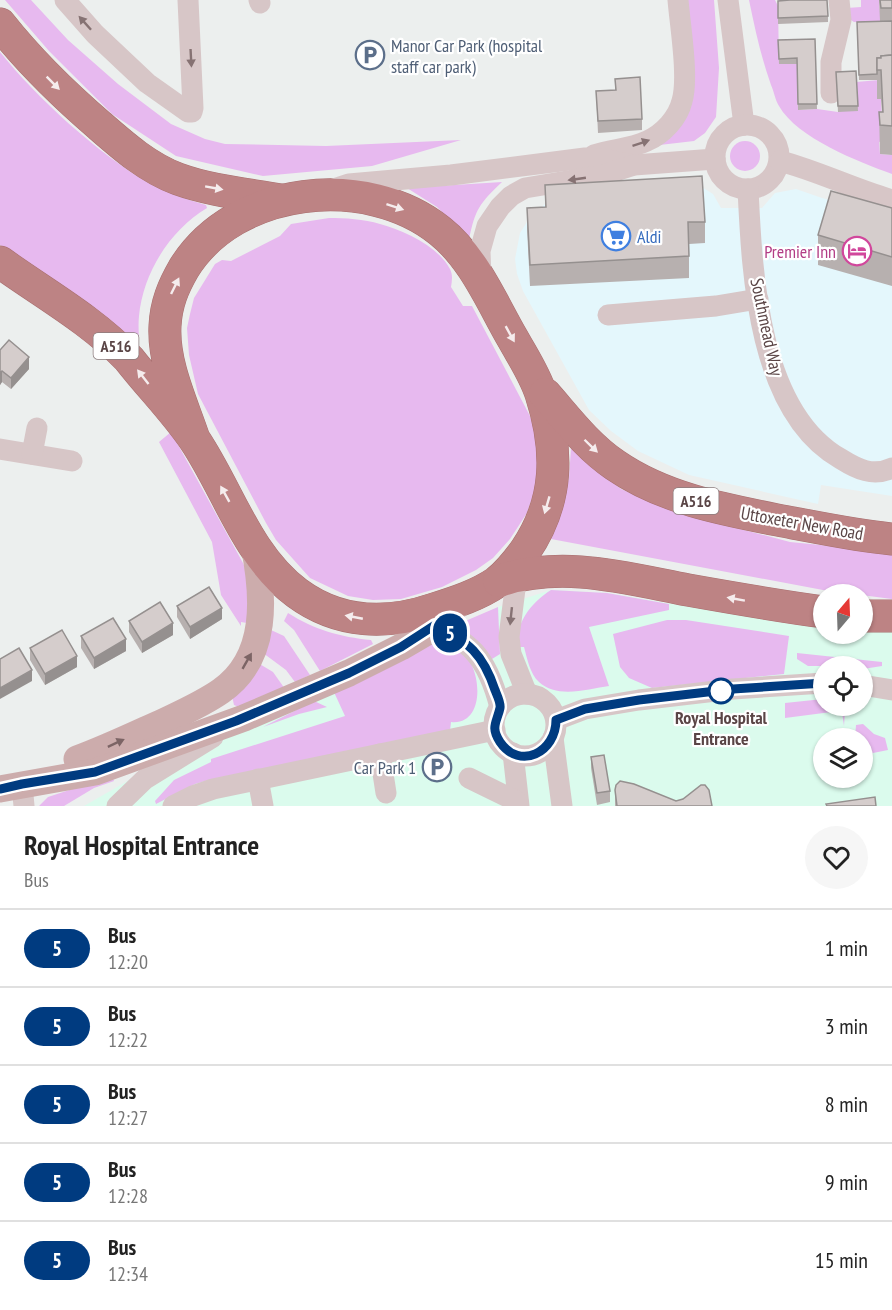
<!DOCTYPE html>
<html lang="en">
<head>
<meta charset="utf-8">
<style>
	body { margin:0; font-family:"PT Sans Narrow",sans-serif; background:#f6f6f6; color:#222; height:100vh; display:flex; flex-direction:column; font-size:22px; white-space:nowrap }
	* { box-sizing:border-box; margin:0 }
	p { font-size:20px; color:#767676 }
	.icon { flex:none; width:33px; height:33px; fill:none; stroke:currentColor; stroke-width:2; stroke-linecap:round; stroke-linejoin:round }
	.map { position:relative; height:806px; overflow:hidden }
	.panel { display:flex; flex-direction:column; background:#fff; flex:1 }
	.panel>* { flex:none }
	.badge { padding:0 12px; border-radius:20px; font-size:21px; line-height:39px }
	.needle { width:39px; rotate:19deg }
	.tools { position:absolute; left:813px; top:584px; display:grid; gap:12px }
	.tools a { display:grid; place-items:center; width:60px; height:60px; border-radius:50%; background:#fff; box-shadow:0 2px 4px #0004; font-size:30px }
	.map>.badge { position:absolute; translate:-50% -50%; box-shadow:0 0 0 3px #fff }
	.round { display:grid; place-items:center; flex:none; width:63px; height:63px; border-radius:32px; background:#f6f6f6 }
	.headline { display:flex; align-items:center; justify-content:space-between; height:102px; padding:0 24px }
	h1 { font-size:28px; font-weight:800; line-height:45px }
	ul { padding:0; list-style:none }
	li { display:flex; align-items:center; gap:18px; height:78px; padding:0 24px; border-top:2px solid #e0e0e0 }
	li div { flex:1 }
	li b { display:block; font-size:22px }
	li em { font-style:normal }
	li .badge { min-width:66px; font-weight:700; text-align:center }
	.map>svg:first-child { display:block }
	.commercial { fill:#e4f7fc }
	.medical { fill:#dbfbed; fill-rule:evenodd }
	.green { fill:#e7b9ef }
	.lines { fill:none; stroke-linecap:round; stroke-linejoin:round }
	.highway-casing { stroke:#a86f6f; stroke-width:33 }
	.minor { stroke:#d7c6c7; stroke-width:21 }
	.major { stroke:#ccacac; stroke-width:27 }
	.highway { stroke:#bd8384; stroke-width:32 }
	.wall { fill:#b7b0af }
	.shaded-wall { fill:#95908f }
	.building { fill:#d5cdcc; stroke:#95908f; stroke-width:1.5 }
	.oneway { fill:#867273 }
	.oneway2 { fill:#f5eced }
	.oneway3 { fill:#7c6465 }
	.line-casing { stroke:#fff; stroke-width:14 }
	.line { stroke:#003b80; stroke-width:9 }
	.stop-dot { fill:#fff; stroke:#003b80; stroke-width:3 }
	.labels { text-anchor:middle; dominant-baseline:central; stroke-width:4.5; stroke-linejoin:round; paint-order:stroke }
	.shield { fill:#fff; stroke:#8c7d7e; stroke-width:1.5 }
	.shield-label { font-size:16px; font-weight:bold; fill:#5a4546 }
	.service-label { font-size:18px; fill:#4e5e75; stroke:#fff; text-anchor:start }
	.shop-label { font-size:18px; fill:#366cbe; stroke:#fff; text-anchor:start }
	.hotel-label { font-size:18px; fill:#b23c85; stroke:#fff; text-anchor:end }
	.street-label { font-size:18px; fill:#5a4546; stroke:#fff }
	.stop-label { font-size:18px; font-weight:bold; fill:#5a4546; stroke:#fff }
</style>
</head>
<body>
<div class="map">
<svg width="892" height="806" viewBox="0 0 892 806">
	<rect width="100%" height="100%" fill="#ecefee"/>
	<path class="commercial" d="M697,184l16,10 8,14h41l13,-15 21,-4 26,9 70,18v280l-71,-11 -3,19 -129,-29 -51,-24 -27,-20 -22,-21 -66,-119 -6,-17 -2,-15 5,-26 7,-11 23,-23z"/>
	<path class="medical" d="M551,590l56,3 189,32h27l1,8h38l1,-7h29v180h-808l101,-58 221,-95 92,-46zM824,666h38v39h-38zM824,738h38v39h-38z"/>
	<g class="green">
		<path d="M5,0h26l37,40 50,44 53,40 34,15 20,5 101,2 135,-6 -89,26 -109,10 -87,-20 -64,-42 -63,-63z"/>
		<path d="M686,0h28l5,68 -3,49 -11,16 -11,8 -43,5 23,-15z"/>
		<path d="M749,0h26l3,6 1,58h18l1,46 19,-1 21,3 18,-30 35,-3 -14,9v11h4l2,42 -4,1 1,12 12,1v19c-33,-12 -95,-36 -113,-68 -4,-6 -5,-15 -8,-21 -10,-28 -16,-56 -22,-85z"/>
		<path d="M861,0h18l2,23 -27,-1 -6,-4 -1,-10 14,-1z"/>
		<path d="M0,52c36,45 99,103 149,131 18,10 37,16 57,22l1,3c-37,22 -64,65 -68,108 -1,9 0,19 0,28l-3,2 -53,-43 -83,-58z"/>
		<circle cx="745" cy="156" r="15"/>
		<path d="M502,182c-22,21 -27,27 -33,58l-32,-33 -30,-19z"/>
		<path d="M329,218c16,0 35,1 51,6 24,7 57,21 70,45 3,6 2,12 1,18l12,19h9l58,110 5,14 5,45 -13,38 -17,26 -17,19 -17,12 -34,17 -41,12 -28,1 -25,-4 -38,-18 -34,-38 -10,-17 -68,-129 -9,-39 -2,-27 3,-14 4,-16 21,-34 7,-4 9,1 49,-25 11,-12z"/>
		<path d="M171,432l72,131 7,17 -3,43 -6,-1v4l-20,-31 -9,-53 -53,-100z"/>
		<path d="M571,448l50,41 59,24 110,29 102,10v47l-69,-9 -272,-51 18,-61z"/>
		<path d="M551,590l56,3 62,11v6l-80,17 20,59c-21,3 -52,13 -70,-4 -9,-8 -12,-24 -15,-35h-4c-7,-23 12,-45 31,-57z"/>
		<path d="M498,607l2,47 -8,5 -36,-34z"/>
		<path d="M288,613c27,17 52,24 83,27l2,4 -53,27 -26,-41 -10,-9z"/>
		<path d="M667,620h19l103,16 -5,38 -132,14 -23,-10 -9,-11 -7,-33z"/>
		<path d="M271,630l13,6 26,39 -15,7 -9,-12 -23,-17z"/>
		<path d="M430,643c9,1 19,1 28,6 24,12 30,77 -7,73l-1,9 -245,50 -10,3 -39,20 -1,-3 19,-21 37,-18v-3l134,-43 -12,-26z"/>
		<path d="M797,653l85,9v4l-19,3 -1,-3h-54l-11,-7z"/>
		<path d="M258,663l15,9 12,17 -46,18 -5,-2 -2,-9z"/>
		<path d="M823,699l1,6h20l1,5 -1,16 -2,-14 -3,-1 -54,7v-15z"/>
		<path d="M314,701l13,6 -28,7 -36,13z"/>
		<path d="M863,724l11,10 11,4 3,12 -25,5 -1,-17h-7l1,-13z"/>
		<path d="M112,776l2,5 -20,7 -30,18h-25l9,-9z"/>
	</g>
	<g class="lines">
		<g class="highway-casing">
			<g id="highway">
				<path d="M0,24c30,38 63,70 99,101 24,21 49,43 79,54 33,12 69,15 103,21"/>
				<path d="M0,262c43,31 92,58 129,97 21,27 46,52 65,80 34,50 52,116 103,154 42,31 90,32 137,16 22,-7 44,-14 63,-27 10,-8 20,-20 28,-31 34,-50 34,-101 16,-157 -6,-19 -18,-37 -28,-55 -21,-36 -39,-81 -73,-108 -73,-59 -205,-45 -256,37 -11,19 -18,36 -19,58 -2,38 17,77 29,113"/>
				<path d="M545,394c22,25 42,52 70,71 52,36 117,46 178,58 32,6 66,13 99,16"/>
				<path d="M499,581c63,-21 126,-3 189,9 45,8 90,16 136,22"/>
				<path d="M862,616h30"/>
			</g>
		</g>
		<g class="minor">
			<path d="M65,0l30,34 52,49 41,29h4l1,-4 -5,-108"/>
			<path d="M259,0l1,3"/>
			<path d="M728,0l16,125"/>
			<path d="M831,93v-31l10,-42 -2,-20"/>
			<circle cx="747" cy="157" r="32"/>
			<path d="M594,155c17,-6 36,-6 53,-14 16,-7 31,-23 35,-40 7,-23 -2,-76 -4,-101"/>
			<path d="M780,161c38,10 74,28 112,39"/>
			<path d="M334,189l15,-5 102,-9 134,-17 18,1 31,6"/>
			<path d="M748,189c4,85 10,223 93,270 16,10 32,18 51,9"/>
			<path d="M481,280l-1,-29 7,-25 13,-19 11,-11 14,-8 78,-13 31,-10 81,-6"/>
			<path d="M608,315l108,-9 42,-7"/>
			<path d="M0,449l72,12"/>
			<path d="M32,454l5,-26"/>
			<path d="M518,565l-9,72 2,17 16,40"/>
			<path d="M423,621c48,19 64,36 77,86"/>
			<path d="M862,685l30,5"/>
			<circle cx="525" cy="725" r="31"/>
			<path d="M556,720l29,-11 54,-9 94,-11 91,-6"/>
			<path d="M553,738l9,68"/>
			<path d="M513,753l6,53"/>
			<path d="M380,754l6,39"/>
			<path d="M469,778l49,24"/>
			<path d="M258,779l5,27"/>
			<path d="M22,784l2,22"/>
			<path d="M117,806l28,-27 68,-42"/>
			<path d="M173,806l20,-10 20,-7 282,-59"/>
		</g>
		<g class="major">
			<path d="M77,759c30,-11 59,-25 88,-38 19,-9 39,-18 56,-30 48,-33 43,-96 33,-146"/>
			<path d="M0,789l95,-17 149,-54 105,-45 52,-26 24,-14 37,-32"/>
		</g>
		<use href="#highway" class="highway"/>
	</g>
	<g class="wall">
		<path d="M879,0h13v155l-12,-1 -1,-42h3l-1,-13h-4v-19h-18l-2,-58 23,-1z"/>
		<path d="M778,1l50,15v6l-50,2z"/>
		<path d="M815,39l2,70 -19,1 -1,-46h-18l-1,-24z"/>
		<path d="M856,71l2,40 -20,1 -2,-40z"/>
		<path d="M615,79l27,40v11l-44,3 -2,-42 19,-1z"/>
		<path d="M545,185l160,37v21l-16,1v34l-159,8 -3,-57v-21l18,-1z"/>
		<path d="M892,208v78l-74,-21v-30z"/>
		<path d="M0,350l29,19 -18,20 -9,-7 -2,3z"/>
		<path d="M177,606l45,13 -32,20 -13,-22z"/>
		<path d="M129,621l44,14 -31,18 -13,-21z"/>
		<path d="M81,636l45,15 -32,18 -13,-21z"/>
		<path d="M30,648l47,19 -32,18 -15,-25z"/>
		<path d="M591,757l19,34v11l-13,3 -6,-37z"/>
		<path d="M615,790l61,11 36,5h-97z"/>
	</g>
	<g class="shaded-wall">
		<path d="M29,357v12l-18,20v-11z"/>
		<path d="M2,371v11l-2,3v-12z"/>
		<path d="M222,608v11l-32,20v-12z"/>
		<path d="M173,623v12l-31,18v-11z"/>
		<path d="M126,639v12l-32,18v-11z"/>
		<path d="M77,656v11l-32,18v-11z"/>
		<path d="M32,670v11l-32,18v-11z"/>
	</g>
	<g class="building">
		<path d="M790,0h37l1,16 -50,2v-17z"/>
		<path d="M880,0h12v8h-11z"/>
		<path d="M892,21v34l-11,1v2h-4v16l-18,1 -2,-53z"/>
		<path d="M815,39l2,65h-19l-1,-46 -18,1 -1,-19z"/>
		<path d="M892,55v71l-12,-1 -1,-13h4l-2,-42h-4v-12h4v-2z"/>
		<path d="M856,71l2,35h-20l-2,-34z"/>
		<path d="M640,77l2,42 -44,2 -2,-30 20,-1 -1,-11z"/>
		<path d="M702,176l3,46h-17l1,34 -159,9 -3,-57 19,-1 -1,-22z"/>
		<path d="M831,191l61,17v49l-74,-22z"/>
		<path d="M9,340l20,17 -18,21 -9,-7 -2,2v-23z"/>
		<path d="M209,587l13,21 -32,19 -13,-21z"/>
		<path d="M160,602l13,21 -31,19 -13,-21z"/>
		<path d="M113,618l13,21 -32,19 -13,-22z"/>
		<path d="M62,630l15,26 -32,18 -15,-26z"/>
		<path d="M19,648l13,22 -32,18v-29z"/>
		<path d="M604,755l6,36 -13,2 -6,-36z"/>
		<path d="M620,781l14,3 42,17 7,-2 18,-14h4l4,5 3,16h-95l-2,-16 1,-5z"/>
		<path d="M875,797l1,9h-49l-1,-2z"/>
	</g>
	<defs><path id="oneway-solid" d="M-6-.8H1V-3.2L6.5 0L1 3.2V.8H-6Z" transform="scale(1.5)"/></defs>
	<g class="oneway">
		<use href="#oneway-solid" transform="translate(85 23) rotate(-132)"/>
		<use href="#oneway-solid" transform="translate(191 58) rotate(87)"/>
		<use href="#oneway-solid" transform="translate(641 143) rotate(-19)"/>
		<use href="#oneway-solid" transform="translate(577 179) rotate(172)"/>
		<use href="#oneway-solid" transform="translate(511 616) rotate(96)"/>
	</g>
	<g class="oneway2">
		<use href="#oneway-solid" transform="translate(53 83) rotate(45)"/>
		<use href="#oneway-solid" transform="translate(214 188) rotate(10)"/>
		<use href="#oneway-solid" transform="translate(395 207) rotate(18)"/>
		<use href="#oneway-solid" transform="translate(175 286) rotate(-64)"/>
		<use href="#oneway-solid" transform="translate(510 334) rotate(61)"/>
		<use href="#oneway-solid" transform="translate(143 377) rotate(-128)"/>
		<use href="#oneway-solid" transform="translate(591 446) rotate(44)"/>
		<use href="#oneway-solid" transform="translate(225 494) rotate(-119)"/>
		<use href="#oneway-solid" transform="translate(547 505) rotate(106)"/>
		<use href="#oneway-solid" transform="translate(736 599) rotate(-170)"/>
		<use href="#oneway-solid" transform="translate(354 617) rotate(-169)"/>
	</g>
	<g class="oneway3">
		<use href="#oneway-solid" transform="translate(247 661) rotate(-60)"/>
		<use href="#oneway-solid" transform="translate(116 743) rotate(-25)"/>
	</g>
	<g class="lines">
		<g class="line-casing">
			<path id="line" d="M0,789l22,-5 73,-12 141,-51 113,-48 52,-26 34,-22c34,17 48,29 60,65 2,5 6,13 5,18 -3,14 -10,19 0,34 20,29 56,10 56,-22l29,-11 54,-9 94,-11 91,-6"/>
		</g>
		<use href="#line" class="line"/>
	</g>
	<defs>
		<g id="parking-ring" transform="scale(1.5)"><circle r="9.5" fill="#fff" stroke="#5c6f8a" stroke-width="1.5"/><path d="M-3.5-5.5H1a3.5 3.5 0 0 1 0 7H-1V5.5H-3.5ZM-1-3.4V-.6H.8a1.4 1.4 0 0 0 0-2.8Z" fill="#5c6f8a"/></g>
		<g id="supermarket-ring" transform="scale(1.5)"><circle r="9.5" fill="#fff" stroke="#3f7fe0" stroke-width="1.5"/><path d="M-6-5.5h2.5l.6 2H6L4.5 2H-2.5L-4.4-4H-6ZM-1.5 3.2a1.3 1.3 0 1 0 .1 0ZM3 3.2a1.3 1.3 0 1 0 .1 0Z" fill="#3f7fe0"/></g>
		<g id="hotel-ring" transform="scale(1.5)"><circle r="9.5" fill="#fff" stroke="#d1479c" stroke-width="1.5"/><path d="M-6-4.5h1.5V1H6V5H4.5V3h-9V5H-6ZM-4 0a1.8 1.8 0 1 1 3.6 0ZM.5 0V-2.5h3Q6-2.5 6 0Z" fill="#d1479c"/></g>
	</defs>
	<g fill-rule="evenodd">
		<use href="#parking-ring" x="370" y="55"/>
		<use href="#supermarket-ring" x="616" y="236"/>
		<use href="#hotel-ring" x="857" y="251"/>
		<use href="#parking-ring" x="437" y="767"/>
	</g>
	<circle class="stop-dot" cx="721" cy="691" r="12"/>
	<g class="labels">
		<g class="shield">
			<rect x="93.5" y="333" width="45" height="26" rx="4.5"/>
			<rect x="673.5" y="488" width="45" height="26" rx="4.5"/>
		</g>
		<g class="shield-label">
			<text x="116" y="346">A516</text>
			<text x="696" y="501">A516</text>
		</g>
		<g class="service-label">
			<text x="391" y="45">Manor Car Park (hospital<tspan x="391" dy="21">staff car park)</tspan></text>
			<text x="416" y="767" text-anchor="end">Car Park 1</text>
		</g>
		<g class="shop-label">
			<text x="637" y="236">Aldi</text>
		</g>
		<g class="hotel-label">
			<text x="836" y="251">Premier Inn</text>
		</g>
		<g class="street-label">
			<text transform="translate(767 327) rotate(78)">Southmead Way</text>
			<text transform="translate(802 523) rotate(10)">Uttoxeter New Road</text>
		</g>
		<g class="stop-label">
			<text x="721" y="717">Royal Hospital<tspan x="721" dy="21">Entrance</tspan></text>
		</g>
	</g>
</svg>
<div class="tools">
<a><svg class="needle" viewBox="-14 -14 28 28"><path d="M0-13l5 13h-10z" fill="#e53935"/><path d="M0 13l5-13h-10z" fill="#767676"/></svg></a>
<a><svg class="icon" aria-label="locate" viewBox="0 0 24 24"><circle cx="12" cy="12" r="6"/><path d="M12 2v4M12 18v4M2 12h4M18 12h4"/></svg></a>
<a><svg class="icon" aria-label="layers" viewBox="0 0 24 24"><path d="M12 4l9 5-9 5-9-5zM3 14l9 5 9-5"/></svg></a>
</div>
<b class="badge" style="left:450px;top:633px;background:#003b80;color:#fff">5</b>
</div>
<section class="panel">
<div class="headline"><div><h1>Royal Hospital Entrance</h1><p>Bus</p></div><a class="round"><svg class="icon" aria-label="heart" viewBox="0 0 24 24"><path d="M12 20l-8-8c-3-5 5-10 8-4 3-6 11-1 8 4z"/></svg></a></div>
<ul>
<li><span class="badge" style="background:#003b80;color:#fff">5</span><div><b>Bus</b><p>12:20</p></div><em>1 min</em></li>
<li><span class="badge" style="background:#003b80;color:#fff">5</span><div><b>Bus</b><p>12:22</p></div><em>3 min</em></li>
<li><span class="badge" style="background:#003b80;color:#fff">5</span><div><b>Bus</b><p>12:27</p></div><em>8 min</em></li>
<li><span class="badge" style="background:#003b80;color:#fff">5</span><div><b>Bus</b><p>12:28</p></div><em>9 min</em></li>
<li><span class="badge" style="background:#003b80;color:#fff">5</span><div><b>Bus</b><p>12:34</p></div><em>15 min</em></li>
</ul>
</section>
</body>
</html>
